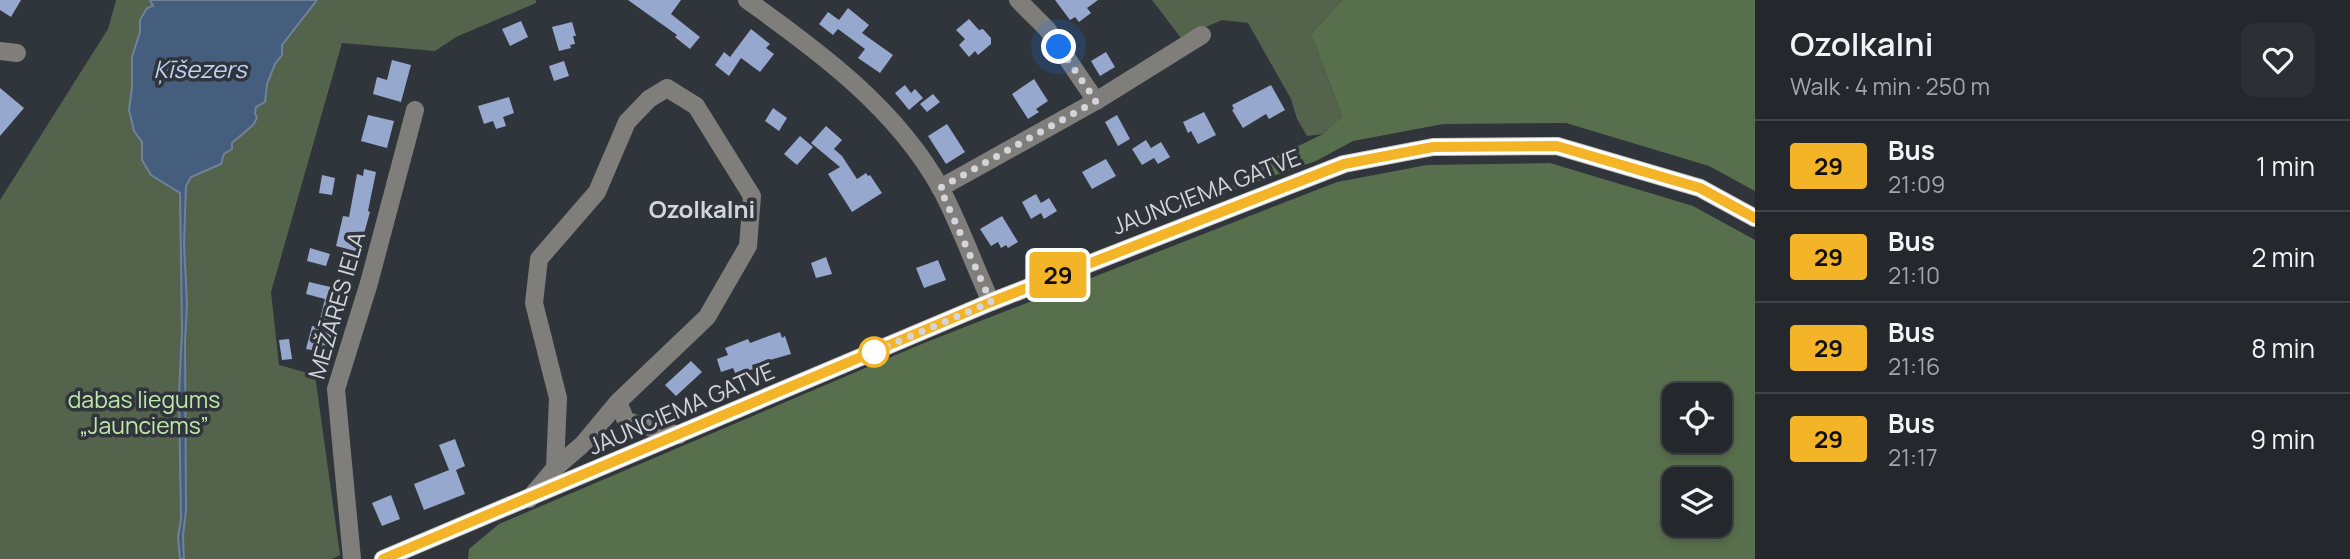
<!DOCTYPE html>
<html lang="en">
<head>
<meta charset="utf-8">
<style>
	body { margin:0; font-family:Manrope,sans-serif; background:#2c2f34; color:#f1f3f6; height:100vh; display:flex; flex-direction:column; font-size:26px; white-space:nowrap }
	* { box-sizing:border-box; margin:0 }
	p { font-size:23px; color:#a3a5a9 }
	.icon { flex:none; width:38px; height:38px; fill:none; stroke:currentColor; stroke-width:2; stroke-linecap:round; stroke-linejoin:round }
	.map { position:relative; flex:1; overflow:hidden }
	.side { display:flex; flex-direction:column; background:#24272c; width:595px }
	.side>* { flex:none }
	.badge { padding:0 14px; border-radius:5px; font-size:24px; line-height:46px }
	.fabs { position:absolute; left:1662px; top:383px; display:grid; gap:14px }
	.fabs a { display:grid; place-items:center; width:70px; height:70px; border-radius:14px; background:#24272c; box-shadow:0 4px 10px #0003,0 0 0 2px #414448; font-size:35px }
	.you { position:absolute; width:35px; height:35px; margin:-18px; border:5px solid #fff; border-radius:50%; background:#1a73e8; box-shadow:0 0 0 10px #1a73e833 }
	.map>.badge { position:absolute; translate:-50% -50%; box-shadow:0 0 0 4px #fff }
	.round { display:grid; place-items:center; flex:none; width:74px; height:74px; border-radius:14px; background:#2c2f34 }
	.summary { display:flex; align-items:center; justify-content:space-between; height:119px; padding:0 35px }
	h1 { font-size:33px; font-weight:600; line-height:52px }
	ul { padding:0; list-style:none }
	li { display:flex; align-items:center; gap:21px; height:91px; padding:0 35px; border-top:2px solid #414448 }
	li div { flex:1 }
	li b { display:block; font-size:26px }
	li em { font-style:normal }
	li .badge { min-width:77px; font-weight:700; text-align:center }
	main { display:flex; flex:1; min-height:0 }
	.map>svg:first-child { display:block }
	.green { fill:#53634c }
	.forest { fill:#586f4d; fill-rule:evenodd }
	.water { fill:#465e7d; stroke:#708299; stroke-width:2 }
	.building { fill:#96a8ce }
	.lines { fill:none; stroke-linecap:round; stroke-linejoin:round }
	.minor { stroke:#7f7e7a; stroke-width:18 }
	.major { stroke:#cbc8c0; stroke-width:18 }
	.line-casing { stroke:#fff; stroke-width:16 }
	.line { stroke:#f4b427; stroke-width:10 }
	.walk { stroke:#d3d5da; stroke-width:7; stroke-dasharray:0 12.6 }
	.stop-dot { fill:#fff; stroke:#f4b427; stroke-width:3.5 }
	.labels { text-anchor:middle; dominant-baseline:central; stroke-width:7; stroke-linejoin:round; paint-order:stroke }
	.street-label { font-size:23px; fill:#d3d5da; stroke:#30343b }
	.park-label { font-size:23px; fill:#bfe7ac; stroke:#30343b }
	.water-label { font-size:24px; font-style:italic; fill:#bad3f4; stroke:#30343b }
	.neighbourhood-label { font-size:24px; font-weight:bold; fill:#d3d5da; stroke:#30343b }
</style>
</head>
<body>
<main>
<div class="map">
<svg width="1755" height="559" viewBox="0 0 1755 559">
	<rect width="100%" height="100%" fill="#30343b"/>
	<g class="green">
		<path d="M116,0h420v3l-80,34 -21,14 -93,-8 -71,249 8,73 36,10 25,180 -8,4h-332v-359l108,-171z"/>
		<path d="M1152,0h190l-31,34 31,82 -19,18 -16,2 -10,-17 -6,-20 -43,-76 -26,-3 -41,18z"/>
	</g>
	<g class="forest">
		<path d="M1342,0h413v191l-46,-25 -143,-43 -123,1 -90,17 -37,20 -95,33 38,-29 64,-31 19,-18 -31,-82z"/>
		<path d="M1550,163l143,43 62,34v319h-1287l1,-10 30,-25 425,-181 413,-161 90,-17zM1675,396h45v45h-45zM1675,480h45v45h-45z"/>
	</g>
	<path class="water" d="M150,0h167l-35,45v10l-7,9 -8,20 -2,18 -9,5 -1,6 2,5 -4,7 -21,18v6l-8,5 -3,10 -30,13 -5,9 -2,58 3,60 -2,38 1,168 -3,26 1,23h-4l-2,-22 3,-18 -2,-123 3,-66 -2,-137 -29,-18 -9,-15v-18l-8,-11 -5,-21 3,-23v-30l8,-25v-12l7,-12 6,-2z"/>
	<g class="building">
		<path d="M0,0h21l-10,17 -11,-7z"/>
		<path d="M628,0h53l-10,14 29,23 -10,12 -15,-12 2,-2z"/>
		<path d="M1055,0h43l-11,8 4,5 -12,9 -4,-5 -5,3z"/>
		<path d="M848,8l21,17 -7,8 31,22 -13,18 -22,-15 7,-9 -27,-20 -5,6 -14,-11 9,-12 11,8z"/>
		<path d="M969,19l10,11 4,-1 8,9v6l-13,11 -3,-4 -6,6 -10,-12 6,-6 -9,-9z"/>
		<path d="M521,21l7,16 -18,9 -8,-17z"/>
		<path d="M572,22l4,14h-3l2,8 -5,1 1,3 -12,3 -7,-24z"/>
		<path d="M751,29l19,15 -4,4 8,6 -14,18 -19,-14 -12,18 -14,-11 9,-13 6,5z"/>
		<path d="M1106,52l9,15 -15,9 -9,-15z"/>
		<path d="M392,60l19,5 -10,37 -28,-8 4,-17 10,3z"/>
		<path d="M564,61l5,15 -15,5 -5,-15z"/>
		<path d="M1034,79l14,22 -12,8 3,3 -11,7 -16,-25z"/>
		<path d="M905,85l6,8 4,-4 8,9 -14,12 -14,-17z"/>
		<path d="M1271,85l14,25 -16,9 -3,-5 -23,14 -11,-18 2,-1 -2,-4z"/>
		<path d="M0,88l24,20 -24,28z"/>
		<path d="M933,94l7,8 -13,10 -7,-8z"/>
		<path d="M509,97l5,16 -11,4 3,9 -10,3 -3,-8 -9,3 -6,-18z"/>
		<path d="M773,108l14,10 -8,13 -14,-10z"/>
		<path d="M1204,112l12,23 -18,9 -7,-13 -3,2 -5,-11z"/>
		<path d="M368,115l26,6 -7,27 -26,-7z"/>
		<path d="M1117,115l13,24 -12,7 -13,-24z"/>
		<path d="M947,124l18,28 -19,12 -18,-28z"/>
		<path d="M826,126l16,14 -8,9 8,7 15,23 9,-6 2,3 2,-1 12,18 -30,19 -24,-38 12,-7 -29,-24z"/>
		<path d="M800,136l13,11 -16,18 -13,-11z"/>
		<path d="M1146,140l5,8 10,-6 9,15 -12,7 -4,-6 -12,7 -10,-16z"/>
		<path d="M1106,159l10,17 -24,13 -10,-17z"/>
		<path d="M364,169l12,3 -8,39 2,1 -11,40 -23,-6 7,-30 6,1 8,-43 6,2z"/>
		<path d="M322,175l13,3 -3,17 -13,-2z"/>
		<path d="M1036,194l5,9 8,-5 8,13 -13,8 -3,-6 -10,6 -9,-17z"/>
		<path d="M1002,216l16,26 -10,6 -2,-3 -5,3 -3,-6 -7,4 -11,-17z"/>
		<path d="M310,248l20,6 -4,12 -19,-5z"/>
		<path d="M826,257l6,17 -16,4 -5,-15z"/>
		<path d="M938,260l8,20 -22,8 -8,-20z"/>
		<path d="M309,282l30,7 -5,25 4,1 -7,32 -8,-2 -1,7 -16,-3 6,-23 6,1 7,-28 -19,-5z"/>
		<path d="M780,332l2,6 3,-2 6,18 -39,11 1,4 -17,6 -3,-7 -12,4 -4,-13 11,-4 -3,-7 23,-9 2,4z"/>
		<path d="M289,339l3,20 -10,1 -3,-20z"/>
		<path d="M691,361l11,11 -26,24 -11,-11z"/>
		<path d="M455,439l10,27 -9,4 9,24 -41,16 -10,-26 35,-14 -10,-25z"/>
		<path d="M391,495l9,24 -18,7 -10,-23z"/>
	</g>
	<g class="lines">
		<g class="minor">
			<path d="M747,0c73,52 150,109 194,189 19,36 33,76 50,113"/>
			<path d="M1018,0l29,29 49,72"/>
			<path d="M0,51l17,2"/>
			<path d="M940,188l156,-87 106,-66"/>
			<path d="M555,468l28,-24 35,-42"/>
			<path d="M529,499l26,-31 3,-70 -24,-95 5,-44 58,-67 30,-70 22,-23 18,-11 29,18 56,90 -4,50 -41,71 -89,85 8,19 53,14"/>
			<path d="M352,559l-16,-170 33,-106 46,-173"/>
		</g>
		<path class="major" d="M383,559l608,-257 353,-138 89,-17 124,-1 143,42 55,30"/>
	</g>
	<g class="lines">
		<g class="line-casing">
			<path id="line" d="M383,559l608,-257 353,-138 89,-17 124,-1 143,42 55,30"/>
		</g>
		<use href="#line" class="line"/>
		<path class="walk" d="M874,352l-5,2 122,-52 -51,-114 156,-87 -37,-54"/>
	</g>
	<circle class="stop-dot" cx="874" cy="352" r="14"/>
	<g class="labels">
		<g class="street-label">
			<text transform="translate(1206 191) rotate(-21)">JAUNCIEMA GATVE</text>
			<text transform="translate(336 305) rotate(-74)">MEŽĀRES IELA</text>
			<text transform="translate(681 408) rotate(-23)">JAUNCIEMA GATVE</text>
		</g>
		<g class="park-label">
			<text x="144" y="399">dabas liegums<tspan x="144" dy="26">„Jaunciems”</tspan></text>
		</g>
		<g class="water-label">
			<text x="200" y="68">Ķīšezers</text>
		</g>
		<g class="neighbourhood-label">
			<text x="702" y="208">Ozolkalni</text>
		</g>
	</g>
</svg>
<div class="fabs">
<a><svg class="icon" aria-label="locate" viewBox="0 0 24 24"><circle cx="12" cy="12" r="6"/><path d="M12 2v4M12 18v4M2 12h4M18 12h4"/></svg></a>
<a><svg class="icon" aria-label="layers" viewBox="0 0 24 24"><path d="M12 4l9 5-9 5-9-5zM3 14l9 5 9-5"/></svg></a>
</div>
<div class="you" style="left:1059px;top:47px"></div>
<b class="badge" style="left:1058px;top:275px;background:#f4b427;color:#111">29</b>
</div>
<section class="side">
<div class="summary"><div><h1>Ozolkalni</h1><p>Walk · 4 min · 250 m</p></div><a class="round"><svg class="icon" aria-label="heart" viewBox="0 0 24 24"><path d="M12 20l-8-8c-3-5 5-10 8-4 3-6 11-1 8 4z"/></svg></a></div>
<ul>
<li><span class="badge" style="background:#f4b427;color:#111">29</span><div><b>Bus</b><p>21:09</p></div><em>1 min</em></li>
<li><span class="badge" style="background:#f4b427;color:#111">29</span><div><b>Bus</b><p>21:10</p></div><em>2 min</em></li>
<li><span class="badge" style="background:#f4b427;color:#111">29</span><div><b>Bus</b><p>21:16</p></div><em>8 min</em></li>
<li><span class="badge" style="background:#f4b427;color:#111">29</span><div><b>Bus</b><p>21:17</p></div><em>9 min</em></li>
</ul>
</section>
</main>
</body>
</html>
